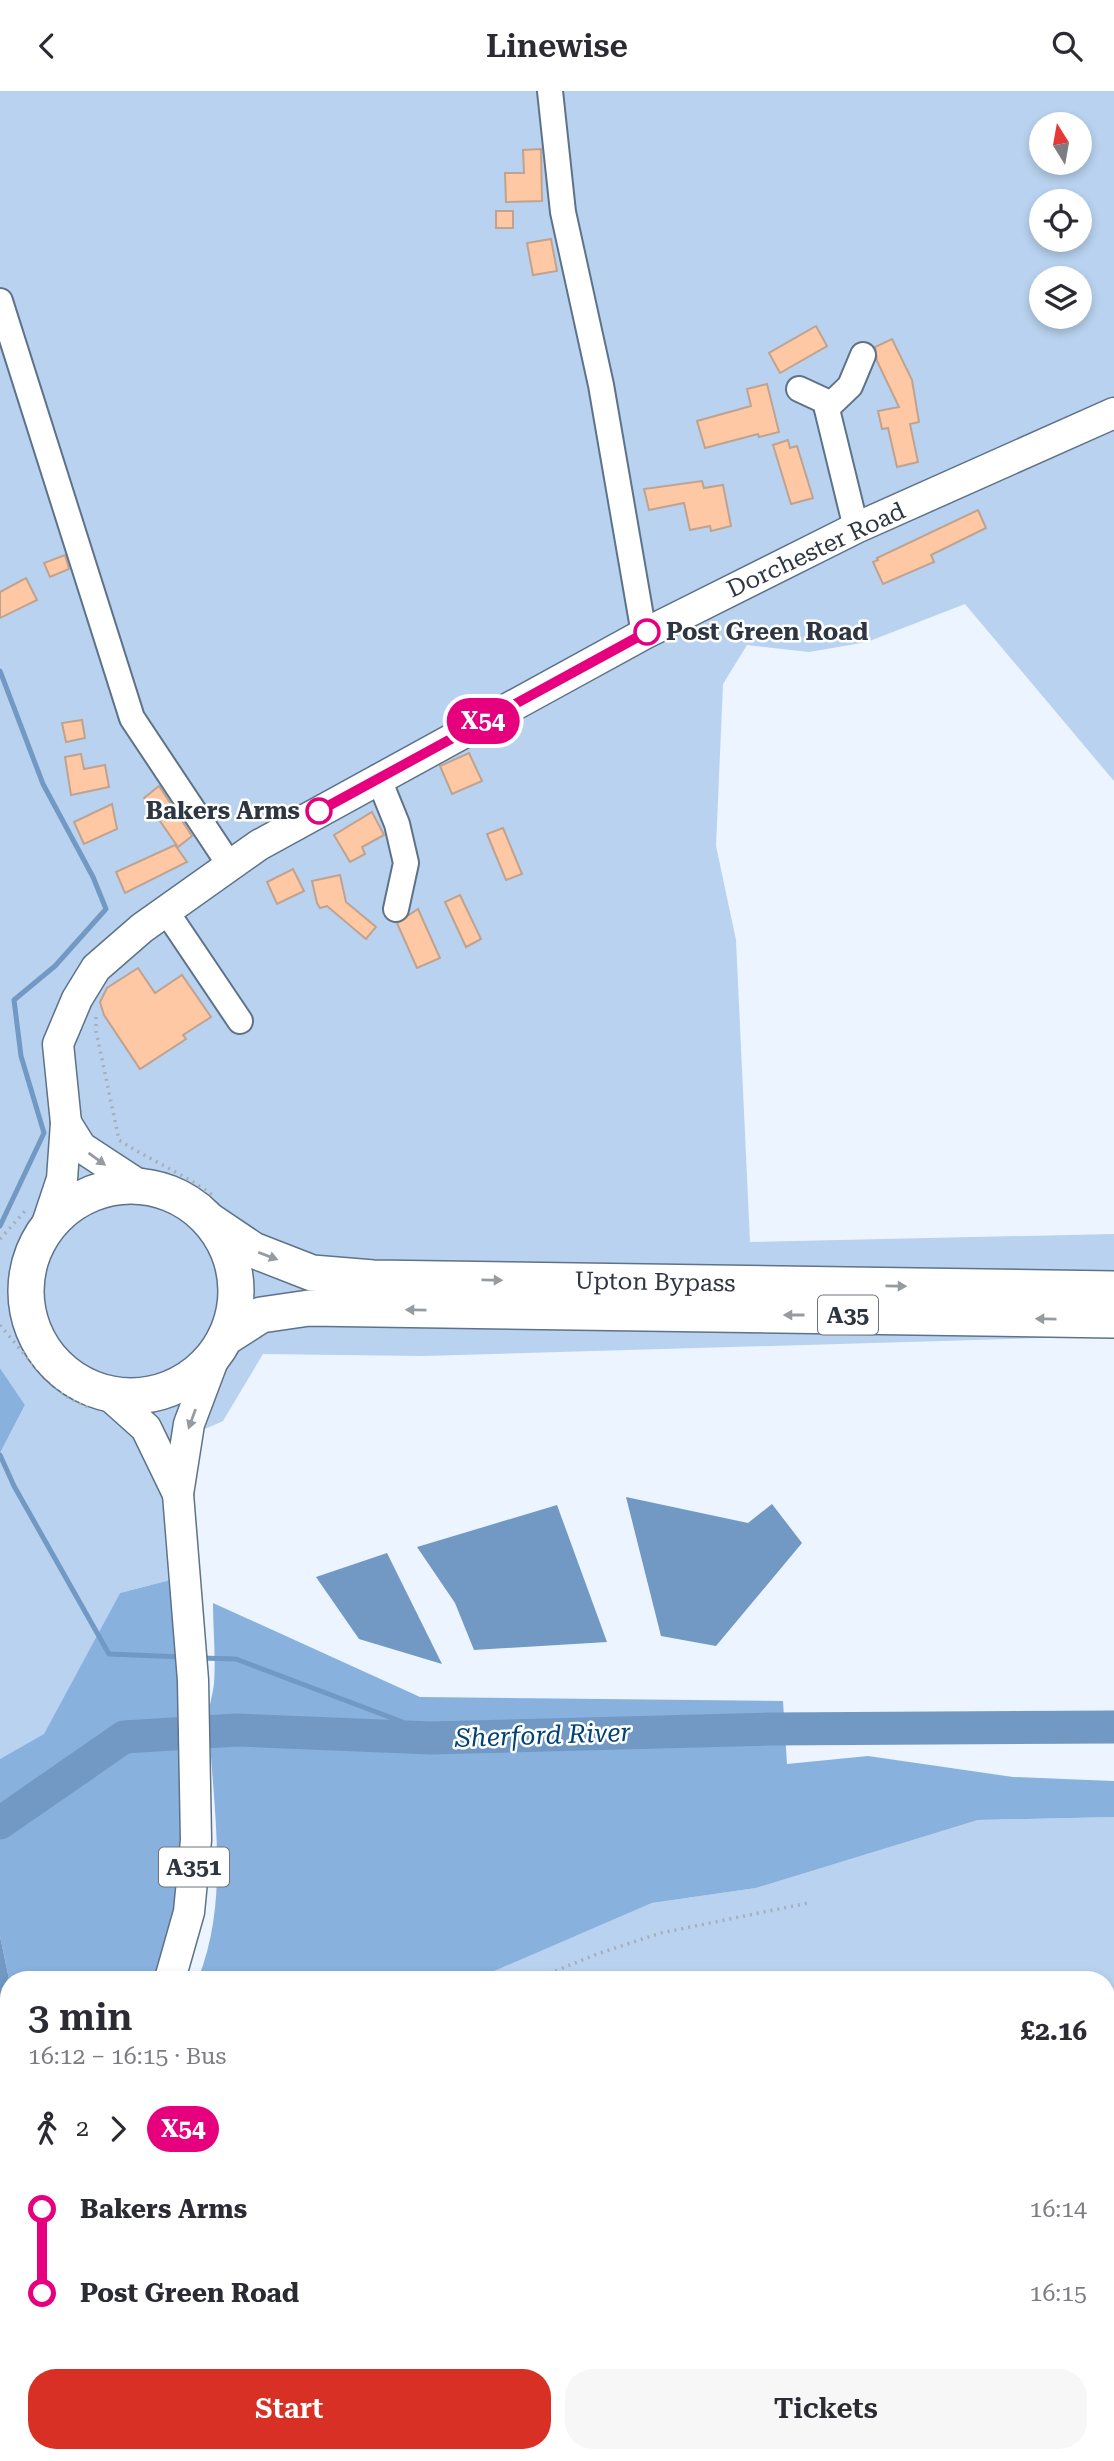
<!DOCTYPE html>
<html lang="en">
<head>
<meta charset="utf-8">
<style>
	body { margin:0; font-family:"Roboto Serif",serif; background:#f7f7f7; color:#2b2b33; height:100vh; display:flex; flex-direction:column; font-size:26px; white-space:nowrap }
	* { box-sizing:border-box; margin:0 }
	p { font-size:23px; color:#7c7c81 }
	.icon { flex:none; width:38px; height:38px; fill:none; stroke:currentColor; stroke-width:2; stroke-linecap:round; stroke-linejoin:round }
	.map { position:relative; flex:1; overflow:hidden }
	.panel { position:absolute; left:0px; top:1880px; width:1115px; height:492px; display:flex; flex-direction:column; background:#fff; border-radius:28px 28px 0 0; box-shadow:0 4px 10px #0003 }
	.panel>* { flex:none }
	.badge { padding:0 14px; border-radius:23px; font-size:24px; line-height:46px }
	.needle { width:46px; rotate:349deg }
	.controls { position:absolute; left:1029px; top:21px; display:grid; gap:14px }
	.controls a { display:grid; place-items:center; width:63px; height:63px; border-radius:50%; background:#fff; box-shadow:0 4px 10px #0003; font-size:35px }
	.map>.badge { position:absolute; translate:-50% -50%; box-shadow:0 0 0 4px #fff }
	.legs { display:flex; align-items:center; gap:10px; height:77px; padding:0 28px; font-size:23px }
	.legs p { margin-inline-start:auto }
	.summary { display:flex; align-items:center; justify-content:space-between; height:119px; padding:0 28px }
	h1 { font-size:38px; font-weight:600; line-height:52px }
	.action { display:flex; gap:14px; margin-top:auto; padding:14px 28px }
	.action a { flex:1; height:80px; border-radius:28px; background:#d93025; color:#fff; font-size:28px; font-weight:600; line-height:80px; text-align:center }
	.action a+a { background:#f7f7f7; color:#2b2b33 }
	ul { padding:0 28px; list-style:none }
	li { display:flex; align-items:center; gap:24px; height:84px; font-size:26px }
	li i { display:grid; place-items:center; width:10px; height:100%; margin:0 9px; background:currentColor }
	li i::after { content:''; width:18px; height:18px; margin:-9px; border:5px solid; border-radius:50%; background:#fff }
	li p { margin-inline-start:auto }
	li:first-child i { background:linear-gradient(#0000 50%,currentColor 0) }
	li:last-child i { background:linear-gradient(currentColor 50%,#0000 0) }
	header { display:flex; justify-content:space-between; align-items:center; height:91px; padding:0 28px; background:#fff; font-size:32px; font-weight:600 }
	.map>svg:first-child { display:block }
	.green { fill:#b8d2ef; fill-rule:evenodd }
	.forest { fill:#89b1de }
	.water { fill:#7199c4 }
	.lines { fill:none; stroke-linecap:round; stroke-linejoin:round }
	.stream { stroke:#7199c4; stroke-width:5 }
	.river { stroke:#7199c4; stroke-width:33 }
	.building { fill:#fec8a4; stroke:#bfa390; stroke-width:2 }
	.minor-casing { stroke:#5e7289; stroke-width:28 }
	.major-casing { stroke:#5e7289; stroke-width:33 }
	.highway-casing { stroke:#5e7289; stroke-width:38 }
	.path { stroke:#a6afb9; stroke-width:3.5; stroke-dasharray:2 5; stroke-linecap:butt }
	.minor { stroke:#fff; stroke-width:24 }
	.major { stroke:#fff; stroke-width:30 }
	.highway { stroke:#fff; stroke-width:35 }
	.oneway { fill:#969ba0 }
	.line-1-casing { stroke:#fff; stroke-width:16 }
	.line-1 { stroke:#e6007e; stroke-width:10 }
	.stop-1-dot { fill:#fff; stroke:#e6007e; stroke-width:3.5 }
	.labels { text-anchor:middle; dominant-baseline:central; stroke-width:5; stroke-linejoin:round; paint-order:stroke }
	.shield { fill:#fff; stroke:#6d737a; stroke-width:2 }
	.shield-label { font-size:23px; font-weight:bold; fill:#2e3741 }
	.street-label { font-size:24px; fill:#2e3741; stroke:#fff }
	.stop-label { font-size:24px; font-weight:bold; fill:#2e3741; stroke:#fff; text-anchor:start }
	.water-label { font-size:26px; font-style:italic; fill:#024278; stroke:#fff }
</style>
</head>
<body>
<header><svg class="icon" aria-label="back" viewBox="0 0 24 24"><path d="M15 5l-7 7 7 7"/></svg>Linewise<svg class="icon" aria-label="search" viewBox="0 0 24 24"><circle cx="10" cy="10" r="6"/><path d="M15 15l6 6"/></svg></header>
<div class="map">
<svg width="1114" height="2370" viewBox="0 0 1114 2370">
	<rect width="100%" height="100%" fill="#ebf4ff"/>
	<g class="green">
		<path d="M0,0h1114v690l-149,-177 -98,38 -58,10 -62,-7 -24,39 -7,162 20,94 14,302 364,-8v89l-3,13 -688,20 -160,-2 -40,67 -81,36 18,17 7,26 7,79 -54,14 -76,142 -44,24v-306l25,-48 -25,-37zM1041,33h39v39h-39zM1041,110h39v39h-39zM1041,187h39v39h-39z"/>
		<path d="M1114,1726v378l-8,6v-222h-630l176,-76 104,-15 222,-68z"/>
		<path d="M0,2304l9,8v50l59,1 8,7h-76z"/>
		<path d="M129,2362h643v1l-9,7h-641z"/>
	</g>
	<g class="forest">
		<path d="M0,1277l25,37 -25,48z"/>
		<path d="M174,1488l4,50 5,252 -23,98h-151l-9,-43v-177l44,-25 76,-141z"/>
		<path d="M213,1512l207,94 363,4 4,63 81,-8 145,21 101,4v36l-136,3 -222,68 -104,15 -176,76h-278c33,-82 14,-173 11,-259 -1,-13 4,-25 5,-37 2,-26 -1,-54 -1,-80z"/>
		<path d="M9,1889v228l-9,12v-222l5,-3z"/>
		<path d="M1114,2104v266h-351l9,-8h334v-252z"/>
	</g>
	<g class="water">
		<path d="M626,1406l122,26 24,-19 30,39 -86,103 -55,-10z"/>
		<path d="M557,1414l50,137 -133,8 -19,-47 -38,-56z"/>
		<path d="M387,1462l55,111 -83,-25 -43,-62z"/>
		<path d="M0,1845l9,43 -4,16 -5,3z"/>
	</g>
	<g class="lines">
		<g class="stream">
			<path d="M0,580l43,113 50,93 13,32 -51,57 -41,34 7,56 23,77 -44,93"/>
			<path d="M0,1364l14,31 95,168 74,3"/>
			<path d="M200,1567l36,1 164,62 31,17"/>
		</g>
		<path class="river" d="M0,1732l124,-86 113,-7 194,8 338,-9 345,-2"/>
	</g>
	<g class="building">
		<path d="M541,58l1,52 -36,1 -1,-29h19l-1,-23z"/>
		<rect x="496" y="120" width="17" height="17"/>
		<path d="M551,148l6,32 -24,4 -6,-32z"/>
		<path d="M816,235l11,20 -47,27 -11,-20z"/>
		<path d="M892,248l20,41 7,42 -9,2 8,38 -21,5 -9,-39 -6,1 -4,-18 21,-4 -22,-46 -2,-14z"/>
		<path d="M767,293l12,48 -20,5 -1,-3 -53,14 -8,-27 54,-15 -4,-17z"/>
		<path d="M788,349l2,8 7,-2 16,52 -22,6 -18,-59z"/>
		<path d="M702,390l2,7 19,-3 8,41 -20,5 -1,-5 -20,4 -6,-27 -35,7 -5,-21z"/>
		<path d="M978,419l8,18 -55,27 3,7 -51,22 -10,-22 5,-2 -1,-2z"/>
		<path d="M65,464l4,14 -19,8 -6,-14z"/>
		<path d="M26,487l11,22 -37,18v-26z"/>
		<path d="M82,629l3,18 -19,4 -4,-19z"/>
		<path d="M469,662l13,28 -30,13 -12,-28z"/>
		<path d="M81,663l3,15 21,-4 4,22 -38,8 -6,-38z"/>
		<path d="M159,695l33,50 -14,11 -34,-49z"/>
		<path d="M112,713l5,25 -33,15 -10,-22z"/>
		<path d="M372,721l12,23 -22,12 3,7 -15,8 -16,-27z"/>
		<path d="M503,737l19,46 -16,6 -19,-46z"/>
		<path d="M175,754l12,17 -62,31 -9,-21z"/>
		<path d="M293,778l11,22 -27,13 -10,-22z"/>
		<path d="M340,784l6,27 30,25 -10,12 -39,-33 -7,2 -3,-5 -5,-22z"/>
		<path d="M460,804l21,44 -15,8 -21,-45z"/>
		<path d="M418,818l22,49 -23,10 -20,-45z"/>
		<path d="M138,877l17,25 27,-18 29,42 -28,18 3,4 -46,30 -36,-54 -4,-13 7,-14z"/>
	</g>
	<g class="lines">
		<g class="minor-casing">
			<g id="minor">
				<path d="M550,0l13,121 38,173 43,249"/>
				<path d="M0,210l132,417 99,149"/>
				<path d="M799,298l26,12 31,127"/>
				<path d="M827,317l23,-22 13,-31"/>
				<path d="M378,686l19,47 9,39 -10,46"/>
				<path d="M166,820l74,110"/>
				<path d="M0,2297l9,8"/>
			</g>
		</g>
		<g class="major-casing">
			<g id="major">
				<path d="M66,1032l15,24 58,38"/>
				<path d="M46,1136l16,-48 4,-56 -8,-79 19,-45 19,-31 46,-40 117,-83 385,-211 212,-106 258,-115"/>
				<path d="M108,1303l38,34 32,66"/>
				<path d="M170,1888l19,-67 7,-72 -3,-160 -15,-186 11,-70 26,-69"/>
				<path d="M0,2146l9,-11"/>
			</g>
		</g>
		<g class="highway-casing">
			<g id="highway">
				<circle cx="131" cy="1200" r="105"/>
				<path d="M210,1130l43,29 59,23 61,5 741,11"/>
				<path d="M225,1247l36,-23 48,-7 805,12"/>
			</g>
		</g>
		<g class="path">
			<path d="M96,926v14l23,109c30,20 64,33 93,55"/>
			<path d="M0,1148l25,-28"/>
			<path d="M0,1234l30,36 36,35 24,12"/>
			<path d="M536,1888l61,-25 64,-21 147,-30"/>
		</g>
		<use href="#minor" class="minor"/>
		<use href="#major" class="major"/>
		<use href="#highway" class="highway"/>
	</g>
	<defs><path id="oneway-solid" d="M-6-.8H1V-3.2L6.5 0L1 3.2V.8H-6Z" transform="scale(1.75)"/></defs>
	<g class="oneway">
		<use href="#oneway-solid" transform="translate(97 1068) rotate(36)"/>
		<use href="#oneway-solid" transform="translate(268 1165) rotate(21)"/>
		<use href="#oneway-solid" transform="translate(492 1189) rotate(1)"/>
		<use href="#oneway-solid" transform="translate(896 1195) rotate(1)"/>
		<use href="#oneway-solid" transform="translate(416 1219) rotate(-179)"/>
		<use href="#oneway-solid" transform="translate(794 1224) rotate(-180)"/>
		<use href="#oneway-solid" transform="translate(1046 1228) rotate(-179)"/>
		<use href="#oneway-solid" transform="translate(192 1328) rotate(110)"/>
	</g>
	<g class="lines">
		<g class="line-1-casing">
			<path id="line-1" d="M319,720l328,-179"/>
		</g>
		<use href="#line-1" class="line-1"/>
	</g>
	<g class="stop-1-dot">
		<circle cx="647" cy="541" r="12"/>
		<circle cx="319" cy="720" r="12"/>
	</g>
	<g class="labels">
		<g class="shield">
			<rect x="818" y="1204.5" width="60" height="39" rx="5"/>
			<rect x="159" y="1756.5" width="70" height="39" rx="5"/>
		</g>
		<g class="shield-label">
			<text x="848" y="1224">A35</text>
			<text x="194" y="1776">A351</text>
		</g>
		<g class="street-label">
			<text transform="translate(816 459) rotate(-25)">Dorchester Road</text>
			<text transform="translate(655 1191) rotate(1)">Upton Bypass</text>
		</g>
		<g class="stop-label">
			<text x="666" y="541">Post Green Road</text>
			<text x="300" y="720" text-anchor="end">Bakers Arms</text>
		</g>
		<g class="water-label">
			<text transform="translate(543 1644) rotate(-2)">Sherford River</text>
		</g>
	</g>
</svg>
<div class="controls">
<a><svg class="needle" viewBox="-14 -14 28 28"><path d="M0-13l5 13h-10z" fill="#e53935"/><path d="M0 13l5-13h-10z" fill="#7c7c81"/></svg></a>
<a><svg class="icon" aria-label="locate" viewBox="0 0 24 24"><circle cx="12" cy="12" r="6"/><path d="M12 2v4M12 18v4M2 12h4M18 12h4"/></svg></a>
<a><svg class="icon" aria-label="layers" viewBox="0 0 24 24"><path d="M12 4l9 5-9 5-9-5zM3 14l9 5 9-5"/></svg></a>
</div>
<b class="badge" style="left:483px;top:630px;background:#e6007e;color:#fff">X54</b>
<section class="panel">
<div class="summary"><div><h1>3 min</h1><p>16:12 – 16:15 · Bus</p></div><b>£2.16</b></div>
<div class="legs"><svg class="icon" aria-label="walk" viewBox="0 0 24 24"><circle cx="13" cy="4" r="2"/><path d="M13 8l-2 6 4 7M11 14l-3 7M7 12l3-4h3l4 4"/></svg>2<svg class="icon" aria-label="forward" viewBox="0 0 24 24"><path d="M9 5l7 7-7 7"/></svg><b class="badge" style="background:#e6007e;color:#fff">X54</b></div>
<ul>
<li><i style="color:#e6007e"></i><b>Bakers Arms</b><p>16:14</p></li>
<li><i style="color:#e6007e"></i><b>Post Green Road</b><p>16:15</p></li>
</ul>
<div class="action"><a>Start</a><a>Tickets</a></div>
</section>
</div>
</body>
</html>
